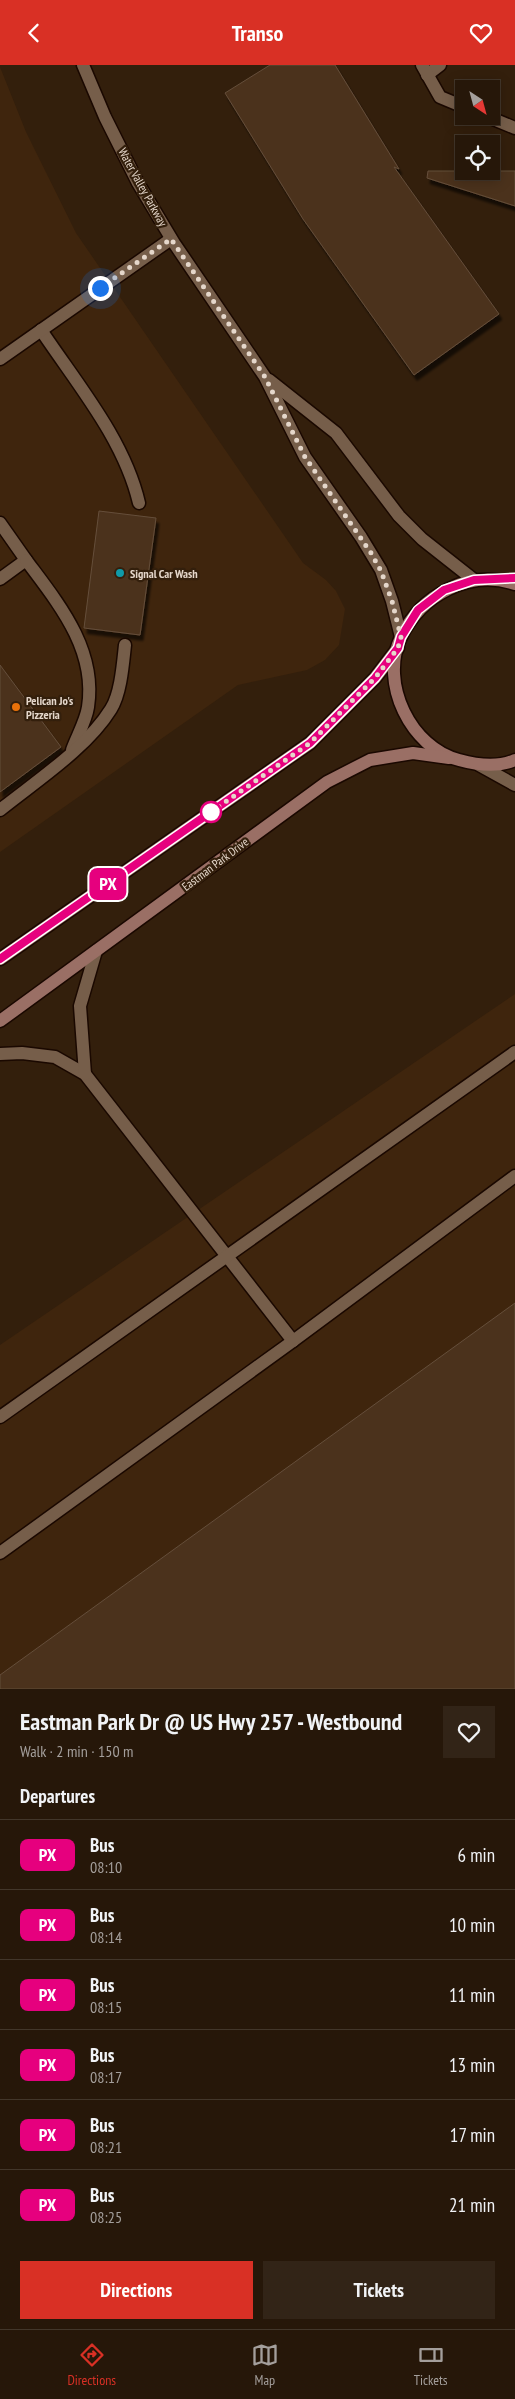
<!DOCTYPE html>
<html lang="en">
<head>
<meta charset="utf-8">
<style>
	body { margin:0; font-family:"PT Sans Narrow",sans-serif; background:#322417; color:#f1f3f6; height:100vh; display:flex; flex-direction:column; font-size:19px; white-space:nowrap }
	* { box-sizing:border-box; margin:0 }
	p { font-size:16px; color:#a49f9c }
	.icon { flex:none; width:28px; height:28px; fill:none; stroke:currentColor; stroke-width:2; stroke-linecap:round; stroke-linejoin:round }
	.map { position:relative; height:1624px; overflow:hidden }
	.panel { display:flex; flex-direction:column; background:#261709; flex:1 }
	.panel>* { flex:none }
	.badge { padding:0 10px; border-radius:8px; font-size:18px; line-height:32px }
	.needle { width:32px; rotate:144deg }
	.tools { position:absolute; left:455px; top:15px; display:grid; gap:10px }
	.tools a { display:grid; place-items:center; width:45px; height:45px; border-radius:0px; background:#261709; box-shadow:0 2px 12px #0003,0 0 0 1px #42362a; font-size:25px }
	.you { position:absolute; width:25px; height:25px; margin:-12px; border:4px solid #fff; border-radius:50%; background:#1a73e8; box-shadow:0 0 0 8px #1a73e833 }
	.map>.badge { position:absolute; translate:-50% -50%; box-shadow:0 0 0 2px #fff }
	h2 { padding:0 20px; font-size:19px; line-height:45px }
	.round { display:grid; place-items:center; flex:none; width:52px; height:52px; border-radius:0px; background:#322417 }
	.summary { display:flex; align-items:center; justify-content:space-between; height:85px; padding:0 20px }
	h1 { font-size:24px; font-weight:700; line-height:38px }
	.cta { display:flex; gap:10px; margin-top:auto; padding:10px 20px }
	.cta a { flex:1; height:58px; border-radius:0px; background:#d93025; color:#fff; font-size:20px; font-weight:700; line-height:58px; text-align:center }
	.cta a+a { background:#322417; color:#f1f3f6 }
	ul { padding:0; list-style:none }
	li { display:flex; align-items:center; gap:15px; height:70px; padding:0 20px; border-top:1px solid #42362a }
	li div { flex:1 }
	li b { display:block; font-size:19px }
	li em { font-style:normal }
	li .badge { min-width:55px; font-weight:700; text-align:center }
	header { display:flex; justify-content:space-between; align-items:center; height:65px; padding:0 20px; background:#d93025; color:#fff; font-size:22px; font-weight:700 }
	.tabs { display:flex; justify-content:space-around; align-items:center; height:70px; border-top:1px solid #42362a; background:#261709; font-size:14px; color:#a49f9c }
	.tabs a { display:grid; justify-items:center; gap:2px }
	.tabs .current { color:#d93025 }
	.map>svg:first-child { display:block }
	.built { fill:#3f250d }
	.building { fill:#4b321d; stroke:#654e3a; filter:url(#shadow) }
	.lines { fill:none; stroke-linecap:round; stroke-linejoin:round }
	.lane-casing { stroke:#1a0800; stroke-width:15 }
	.street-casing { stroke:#1a0800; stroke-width:15 }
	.secondary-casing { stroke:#1a0800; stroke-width:15 }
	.lane { stroke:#765e4a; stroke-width:12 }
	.street { stroke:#765e4a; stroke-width:12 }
	.secondary { stroke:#9a6f65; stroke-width:12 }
	.line-casing { stroke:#fff; stroke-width:11 }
	.line { stroke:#e6007e; stroke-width:8 }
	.walk { stroke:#e5d7cb; stroke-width:5; stroke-dasharray:0 9 }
	.culture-dot { fill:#0f9aa8; stroke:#331f0c; stroke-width:2 }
	.food-dot { fill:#e8710a; stroke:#331f0c; stroke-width:2 }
	.stop-dot { fill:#fff; stroke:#e6007e; stroke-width:2.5 }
	.labels { text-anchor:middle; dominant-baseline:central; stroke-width:4.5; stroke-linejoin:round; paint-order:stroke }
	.street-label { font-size:12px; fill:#e5d7cb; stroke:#331f0c }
	.poi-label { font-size:12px; font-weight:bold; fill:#e5d7cb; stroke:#331f0c; text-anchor:start }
</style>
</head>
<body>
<header><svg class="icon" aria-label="back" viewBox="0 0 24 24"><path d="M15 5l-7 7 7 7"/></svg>Transo<svg class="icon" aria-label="heart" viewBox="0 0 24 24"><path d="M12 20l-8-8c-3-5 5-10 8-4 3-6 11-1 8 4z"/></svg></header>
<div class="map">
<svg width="515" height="1624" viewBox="0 0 515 1624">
	<defs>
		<filter id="shadow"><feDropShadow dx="3" dy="5.5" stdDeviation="1" flood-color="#0009"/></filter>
	</defs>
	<rect width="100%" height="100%" fill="#331f0c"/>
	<g class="built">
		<path d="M0,2l26,65 50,101 227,330 23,17 10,11 9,18 -6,36 -14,15 -18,10 -69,15 -238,167z"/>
		<path d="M515,929v695h-515v-344z"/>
	</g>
	<g class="building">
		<path d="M270,0h65l64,104 -5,-2 105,147 -85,61 -111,-156 -78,-126z"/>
		<path d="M428,106h87v35l-88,-28z"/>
		<path d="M99,446l57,7 -16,117 -56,-7z"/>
		<path d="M0,600l61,82 -61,45z"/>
		<path d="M515,1238v386h-515v-14z"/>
	</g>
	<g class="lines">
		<g class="lane-casing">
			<g id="lane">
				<path d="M427,10l13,-10"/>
				<path d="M41,265c36,54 83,109 98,173"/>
				<path d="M0,294l171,-120"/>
				<path d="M0,458l26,37 -26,19"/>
				<path d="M26,495c32,43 71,89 62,147 -2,14 -11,29 -16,43"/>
				<path d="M0,745c36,-29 87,-62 111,-101 10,-16 12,-46 14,-64"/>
				<path d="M0,989l22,-1 33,4 30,17 208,267"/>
				<path d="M85,1009l-5,-68 16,-55"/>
				<path d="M0,1352l515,-365"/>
				<path d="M0,1488l293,-212 222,-165"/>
			</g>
		</g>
		<g class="street-casing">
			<g id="street">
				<path d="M83,0l22,52 33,66 36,60 91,134 40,80 56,80 20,33 11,31 9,36"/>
				<path d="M422,0l18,32 24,10"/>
				<path d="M486,51l29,12"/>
				<path d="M269,315l67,53 63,83 23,23 52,41"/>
				<path d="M479,700l36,20"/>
			</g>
		</g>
		<g class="secondary-casing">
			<g id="secondary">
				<path d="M515,519c-46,-15 -94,11 -114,53 -22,46 10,111 58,123 18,5 38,8 56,0"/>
				<path d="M0,894l310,-216 65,-65 23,-30"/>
				<path d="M0,956l327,-239 43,-22 43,-7 36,5"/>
			</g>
		</g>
		<use href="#lane" class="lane"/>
		<use href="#street" class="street"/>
		<use href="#secondary" class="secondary"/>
	</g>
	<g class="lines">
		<g class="line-casing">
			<path id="line" d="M0,894l310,-216 65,-65 23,-30 3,-11 17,-27 26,-20 30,-10 41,-2"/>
		</g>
		<use href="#line" class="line"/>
		<path class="walk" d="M100,223l71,-49 94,138 40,80 66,96 10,18 11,30 9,36 -3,11 -23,30 -65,65 -99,69"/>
	</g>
	<circle class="culture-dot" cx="120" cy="508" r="5"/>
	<circle class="food-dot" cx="16" cy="642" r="5"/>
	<circle class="stop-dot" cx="211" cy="747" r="10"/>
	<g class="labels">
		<g class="street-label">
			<text transform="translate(143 122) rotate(61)">Water Valley Parkway</text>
			<text transform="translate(215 799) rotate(-37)">Eastman Park Drive</text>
		</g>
		<g class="poi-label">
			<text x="130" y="508">Signal Car Wash</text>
			<text x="26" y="635">Pelican Jo's<tspan x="26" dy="14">Pizzeria</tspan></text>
		</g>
	</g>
</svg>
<div class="tools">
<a><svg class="needle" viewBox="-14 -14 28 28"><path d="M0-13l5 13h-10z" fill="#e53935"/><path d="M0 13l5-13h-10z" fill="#a49f9c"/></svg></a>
<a><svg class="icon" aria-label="locate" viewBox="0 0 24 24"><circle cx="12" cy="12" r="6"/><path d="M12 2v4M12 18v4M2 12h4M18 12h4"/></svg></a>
</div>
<div class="you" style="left:100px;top:223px"></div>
<b class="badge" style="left:108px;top:819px;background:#e6007e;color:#fff">PX</b>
</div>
<section class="panel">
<div class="summary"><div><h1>Eastman Park Dr @ US Hwy 257 - Westbound</h1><p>Walk · 2 min · 150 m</p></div><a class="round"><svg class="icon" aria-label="heart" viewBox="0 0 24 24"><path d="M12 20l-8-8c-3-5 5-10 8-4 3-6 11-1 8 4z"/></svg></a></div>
<h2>Departures</h2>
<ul>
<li><span class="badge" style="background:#e6007e;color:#fff">PX</span><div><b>Bus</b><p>08:10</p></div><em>6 min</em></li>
<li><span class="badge" style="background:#e6007e;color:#fff">PX</span><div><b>Bus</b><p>08:14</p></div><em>10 min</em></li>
<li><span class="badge" style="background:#e6007e;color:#fff">PX</span><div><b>Bus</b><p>08:15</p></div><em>11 min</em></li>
<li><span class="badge" style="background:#e6007e;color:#fff">PX</span><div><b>Bus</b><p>08:17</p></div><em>13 min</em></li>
<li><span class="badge" style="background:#e6007e;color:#fff">PX</span><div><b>Bus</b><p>08:21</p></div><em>17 min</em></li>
<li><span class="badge" style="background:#e6007e;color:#fff">PX</span><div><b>Bus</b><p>08:25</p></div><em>21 min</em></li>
</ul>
<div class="cta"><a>Directions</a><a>Tickets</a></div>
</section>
<nav class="tabs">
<a class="current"><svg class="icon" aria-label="directions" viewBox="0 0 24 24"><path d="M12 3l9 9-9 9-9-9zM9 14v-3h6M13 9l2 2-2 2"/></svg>Directions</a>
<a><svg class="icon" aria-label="map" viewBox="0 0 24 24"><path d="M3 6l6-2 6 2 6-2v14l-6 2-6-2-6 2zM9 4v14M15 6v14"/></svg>Map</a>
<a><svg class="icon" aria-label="tickets" viewBox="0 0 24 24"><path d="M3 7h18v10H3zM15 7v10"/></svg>Tickets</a>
</nav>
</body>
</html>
